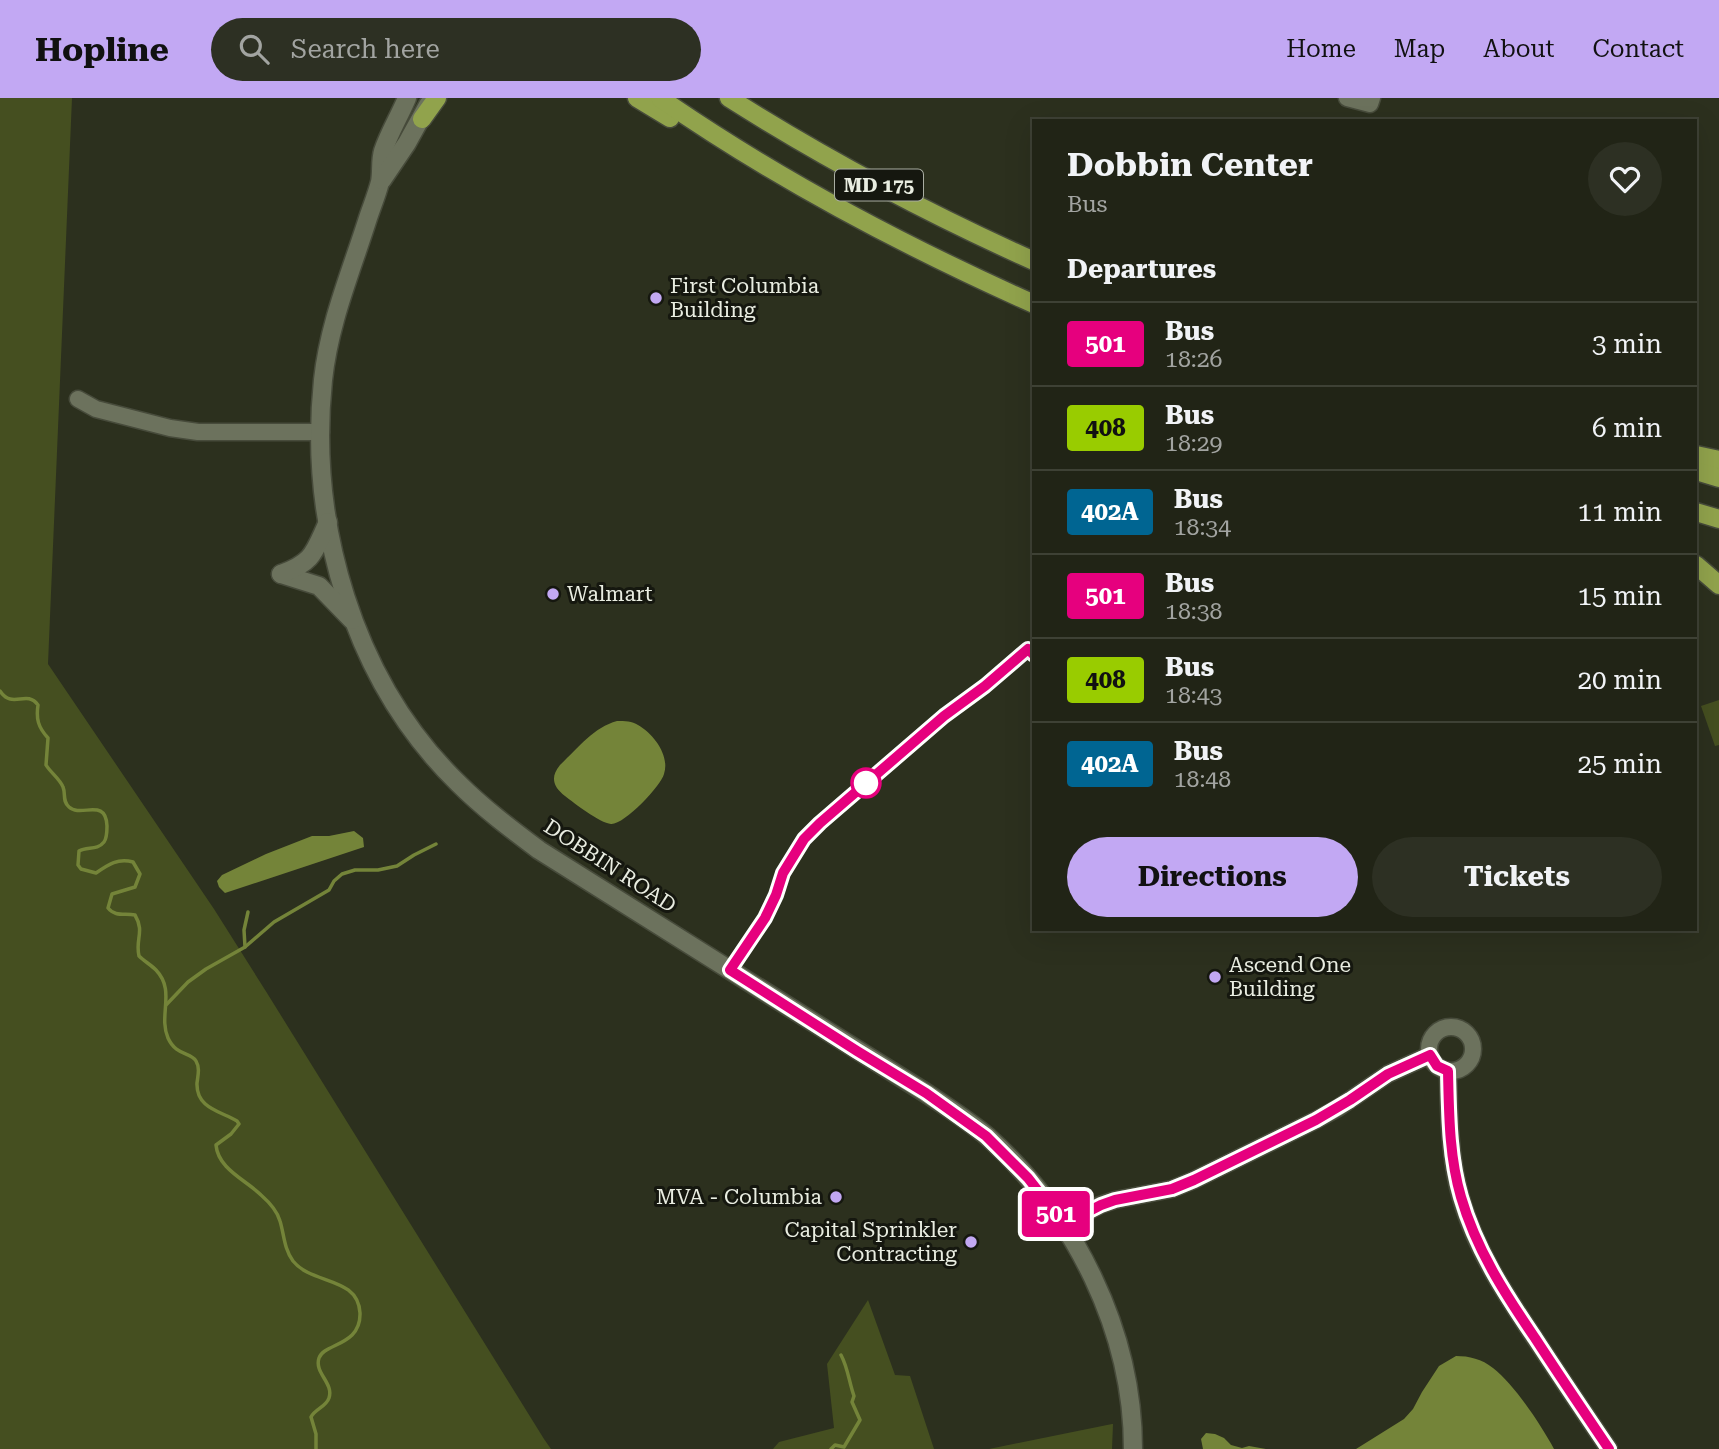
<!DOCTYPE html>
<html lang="en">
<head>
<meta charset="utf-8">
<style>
	body { margin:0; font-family:"Roboto Serif",serif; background:#2d3023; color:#f1f3f6; height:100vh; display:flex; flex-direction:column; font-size:26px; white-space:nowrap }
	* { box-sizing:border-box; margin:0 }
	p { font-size:23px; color:#a2a4a1 }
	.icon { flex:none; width:38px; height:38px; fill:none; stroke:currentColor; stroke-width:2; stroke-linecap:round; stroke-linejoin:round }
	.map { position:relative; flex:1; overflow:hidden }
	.panel { position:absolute; left:1032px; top:21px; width:665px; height:812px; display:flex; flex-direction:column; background:#212416; border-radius:0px; box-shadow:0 7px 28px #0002,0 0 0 2px #3e4135 }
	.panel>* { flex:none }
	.badge { padding:0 14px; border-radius:5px; font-size:24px; line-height:46px }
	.map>.badge { position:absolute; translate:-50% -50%; box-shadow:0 0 0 4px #fff }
	h2 { padding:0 35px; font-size:26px; line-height:63px }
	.round { display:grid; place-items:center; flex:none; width:74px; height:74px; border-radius:37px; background:#2d3023 }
	.headline { display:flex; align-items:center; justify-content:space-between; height:119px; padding:0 35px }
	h1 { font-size:33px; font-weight:700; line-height:52px }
	.button { display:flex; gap:14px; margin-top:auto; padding:14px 35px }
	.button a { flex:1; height:80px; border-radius:42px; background:#c2a8f3; color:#111; font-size:28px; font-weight:700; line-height:80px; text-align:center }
	.button a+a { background:#2d3023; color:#f1f3f6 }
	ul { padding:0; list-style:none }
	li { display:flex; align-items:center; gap:21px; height:84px; padding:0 35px; border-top:2px solid #3e4135 }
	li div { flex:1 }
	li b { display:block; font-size:26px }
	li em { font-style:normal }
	li .badge { min-width:77px; font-weight:700; text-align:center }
	header { display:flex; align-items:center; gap:42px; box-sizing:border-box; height:98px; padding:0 35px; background:#c2a8f3; color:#111 }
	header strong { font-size:33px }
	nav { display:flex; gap:38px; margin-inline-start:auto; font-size:24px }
	.search { width:490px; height:63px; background:#2d3023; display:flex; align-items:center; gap:18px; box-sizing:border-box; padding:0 24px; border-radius:38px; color:#a2a4a1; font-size:26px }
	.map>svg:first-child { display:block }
	.green { fill:#454f20 }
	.water { fill:#748439 }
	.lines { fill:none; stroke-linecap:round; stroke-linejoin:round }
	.stream { stroke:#748439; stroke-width:3.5 }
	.street-casing { stroke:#474b3b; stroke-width:19 }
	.secondary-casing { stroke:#474b3b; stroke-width:21 }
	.primary-casing { stroke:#474b3b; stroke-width:21 }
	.street { stroke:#6c725d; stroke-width:16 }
	.secondary { stroke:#6c725d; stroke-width:18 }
	.primary { stroke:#91a34c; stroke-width:18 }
	.line-casing { stroke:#fff; stroke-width:16 }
	.line { stroke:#e6007e; stroke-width:10 }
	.poi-dot { fill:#c2a8f3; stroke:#15170f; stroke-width:2.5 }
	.stop-dot { fill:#fff; stroke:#e6007e; stroke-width:3.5 }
	.labels { text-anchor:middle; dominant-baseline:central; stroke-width:6; stroke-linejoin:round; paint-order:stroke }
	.shield { fill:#15170f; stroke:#a9ada2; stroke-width:2 }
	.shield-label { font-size:19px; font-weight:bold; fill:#e9ede1 }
	.poi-label { font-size:21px; fill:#e9ede1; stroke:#15170f; text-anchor:start }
	.street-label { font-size:21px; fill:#e9ede1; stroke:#15170f }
</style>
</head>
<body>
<header>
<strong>Hopline</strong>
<div class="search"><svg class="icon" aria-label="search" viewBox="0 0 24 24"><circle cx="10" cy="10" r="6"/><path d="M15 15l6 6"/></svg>Search here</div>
<nav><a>Home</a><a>Map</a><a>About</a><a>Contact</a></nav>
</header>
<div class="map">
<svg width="1719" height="1351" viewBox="0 0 1719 1351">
	<rect width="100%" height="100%" fill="#2c301e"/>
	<g class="green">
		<path d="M0,0h72l-24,566 166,245 53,84 277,446 7,10h-551z"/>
		<path d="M1719,602v45l-4,1 -14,-40z"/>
		<path d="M868,1202l27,75 15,1 24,73h-161l6,-7 55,-14 -7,-64z"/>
		<path d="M1113,1326l-1,25h-123l123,-25z"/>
	</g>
	<g class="water">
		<path d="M617,623c8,0 15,0 21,4 16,9 32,31 26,49 -3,12 -40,51 -53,50 -11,-1 -37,-21 -46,-28 -12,-9 -15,-19 -5,-31 17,-16 34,-38 57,-44z"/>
		<path d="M354,733l9,7 1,9 -139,46 -6,-6 -2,-6 5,-6 44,-21 46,-18h17z"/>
		<path d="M1456,1258c13,0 26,3 37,12 21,16 48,57 61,81h-198l48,-30 9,-10 9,-17 17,-26z"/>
		<path d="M1206,1335l9,1 9,4 7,7 11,3 7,-2 17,3h-63l-2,-10z"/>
	</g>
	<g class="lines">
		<g class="stream">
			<path d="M0,593c13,19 26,-2 38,14 -2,14 0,22 10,33l-2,27c4,7 14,14 17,22 3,7 -1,14 6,20 12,11 37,-10 38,19 0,6 0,12 -3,16 -7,9 -17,4 -25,9l-1,14 3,4 15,4c13,-9 22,-15 37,-11l7,12 -5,13 -23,7 -4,14c7,9 17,5 27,7 10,17 0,24 4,41 5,5 12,9 17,14 20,21 2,45 12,68 8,18 23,14 28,23 4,7 2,14 1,22 -1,25 23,28 40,38l2,3 -8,10 -15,11c2,24 30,35 45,50 8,7 16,15 19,26 4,13 4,28 13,40 19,24 65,15 67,52 1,33 -36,30 -41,45 -5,15 15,25 10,40 -3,9 -14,11 -18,19l5,17v15"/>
			<path d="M245,849l-1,-17 4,-18"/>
			<path d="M166,907l22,-23 18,-13 39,-22 29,-25 55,-32 5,-9 8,-7 13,-4h23l19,-4 17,-11 22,-11"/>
			<path d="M831,1351l4,-4 9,2 16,-27 -8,-18 2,-6c-5,-14 -6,-28 -13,-41"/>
		</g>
		<g class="street-casing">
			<g id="street">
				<path d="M1347,0l23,6 2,-6"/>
				<path d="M78,301l18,10 74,19 28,4h123"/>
				<circle cx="1451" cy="951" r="22"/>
				<path d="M1448,973c1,39 1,78 10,116 14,58 47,107 80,156 23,35 47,71 71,106"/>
				<path d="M1064,1126l36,-19 15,-5 57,-11 22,-9 122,-60 22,-12 50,-34 42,-19"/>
			</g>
		</g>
		<g class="secondary-casing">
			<g id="secondary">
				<path d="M407,0c-7,17 -18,35 -24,53 -3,10 -1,21 -3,31 -3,12 -8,24 -12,36 -17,54 -39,105 -45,162 -15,143 30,301 135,403 25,25 53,46 81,67l387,243c21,14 43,28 62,44 87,78 145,194 145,312"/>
				<path d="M382,82l25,-37 21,-38"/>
				<path d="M281,476l38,12 33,34"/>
				<path d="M281,476c33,-12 33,-22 47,-52"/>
			</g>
		</g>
		<g class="primary-casing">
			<g id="primary">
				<path d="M637,0l33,20"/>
				<path d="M660,0c117,81 244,148 374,206"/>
				<path d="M729,0c98,62 200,116 305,163"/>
				<path d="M422,21l15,-21"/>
				<path d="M1696,357l23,5"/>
				<path d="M1696,373l23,7"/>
				<path d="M1696,414l23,7"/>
				<path d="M1696,467l23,20"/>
			</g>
		</g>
		<use href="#street" class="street"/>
		<use href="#secondary" class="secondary"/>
		<use href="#primary" class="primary"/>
	</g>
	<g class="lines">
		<g class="line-casing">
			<path id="line" d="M1034,557l-6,-6 -43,37 -41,30 -124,107 -16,16 -21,34 -7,22 -11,23 -35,52 127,81 69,42 60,43 42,42 36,46 37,-19 14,-5 57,-11 22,-9 122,-60 34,-20 38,-26 42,-19 7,11 11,5c1,42 1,85 13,126 15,52 44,97 74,141 24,37 49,74 74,111"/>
		</g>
		<use href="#line" class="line"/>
	</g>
	<g class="poi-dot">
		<circle cx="656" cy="200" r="7"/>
		<circle cx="553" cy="496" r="7"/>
		<circle cx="1215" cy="879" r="7"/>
		<circle cx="836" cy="1099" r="7"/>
		<circle cx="971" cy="1144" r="7"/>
	</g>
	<circle class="stop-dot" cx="866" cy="685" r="14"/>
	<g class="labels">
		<rect class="shield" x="835" y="71.5" width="88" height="31" rx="5"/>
		<g class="shield-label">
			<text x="879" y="87">MD 175</text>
		</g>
		<g class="poi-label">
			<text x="670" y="188">First Columbia<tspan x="670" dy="24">Building</tspan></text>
			<text x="567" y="496">Walmart</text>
			<text x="1229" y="867">Ascend One<tspan x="1229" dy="24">Building</tspan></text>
			<text x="822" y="1099" text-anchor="end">MVA - Columbia</text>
			<text x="957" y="1132" text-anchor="end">Capital Sprinkler<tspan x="957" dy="24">Contracting</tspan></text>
		</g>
		<g class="street-label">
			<text transform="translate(610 768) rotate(33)">DOBBIN ROAD</text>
		</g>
	</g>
</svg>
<b class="badge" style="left:1056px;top:1116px;background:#e6007e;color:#fff">501</b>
<section class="panel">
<div class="headline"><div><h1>Dobbin Center</h1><p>Bus</p></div><a class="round"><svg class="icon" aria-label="heart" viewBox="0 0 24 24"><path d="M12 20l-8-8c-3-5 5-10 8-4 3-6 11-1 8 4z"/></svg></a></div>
<h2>Departures</h2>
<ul>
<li><span class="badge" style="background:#e6007e;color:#fff">501</span><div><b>Bus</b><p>18:26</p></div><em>3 min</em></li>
<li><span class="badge" style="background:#9c0;color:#111">408</span><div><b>Bus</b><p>18:29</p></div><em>6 min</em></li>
<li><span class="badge" style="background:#006592;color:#fff">402A</span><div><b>Bus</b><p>18:34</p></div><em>11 min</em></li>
<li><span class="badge" style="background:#e6007e;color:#fff">501</span><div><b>Bus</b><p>18:38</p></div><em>15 min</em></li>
<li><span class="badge" style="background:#9c0;color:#111">408</span><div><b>Bus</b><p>18:43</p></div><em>20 min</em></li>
<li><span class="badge" style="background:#006592;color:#fff">402A</span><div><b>Bus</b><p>18:48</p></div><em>25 min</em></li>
</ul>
<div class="button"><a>Directions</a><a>Tickets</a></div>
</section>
</div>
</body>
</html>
